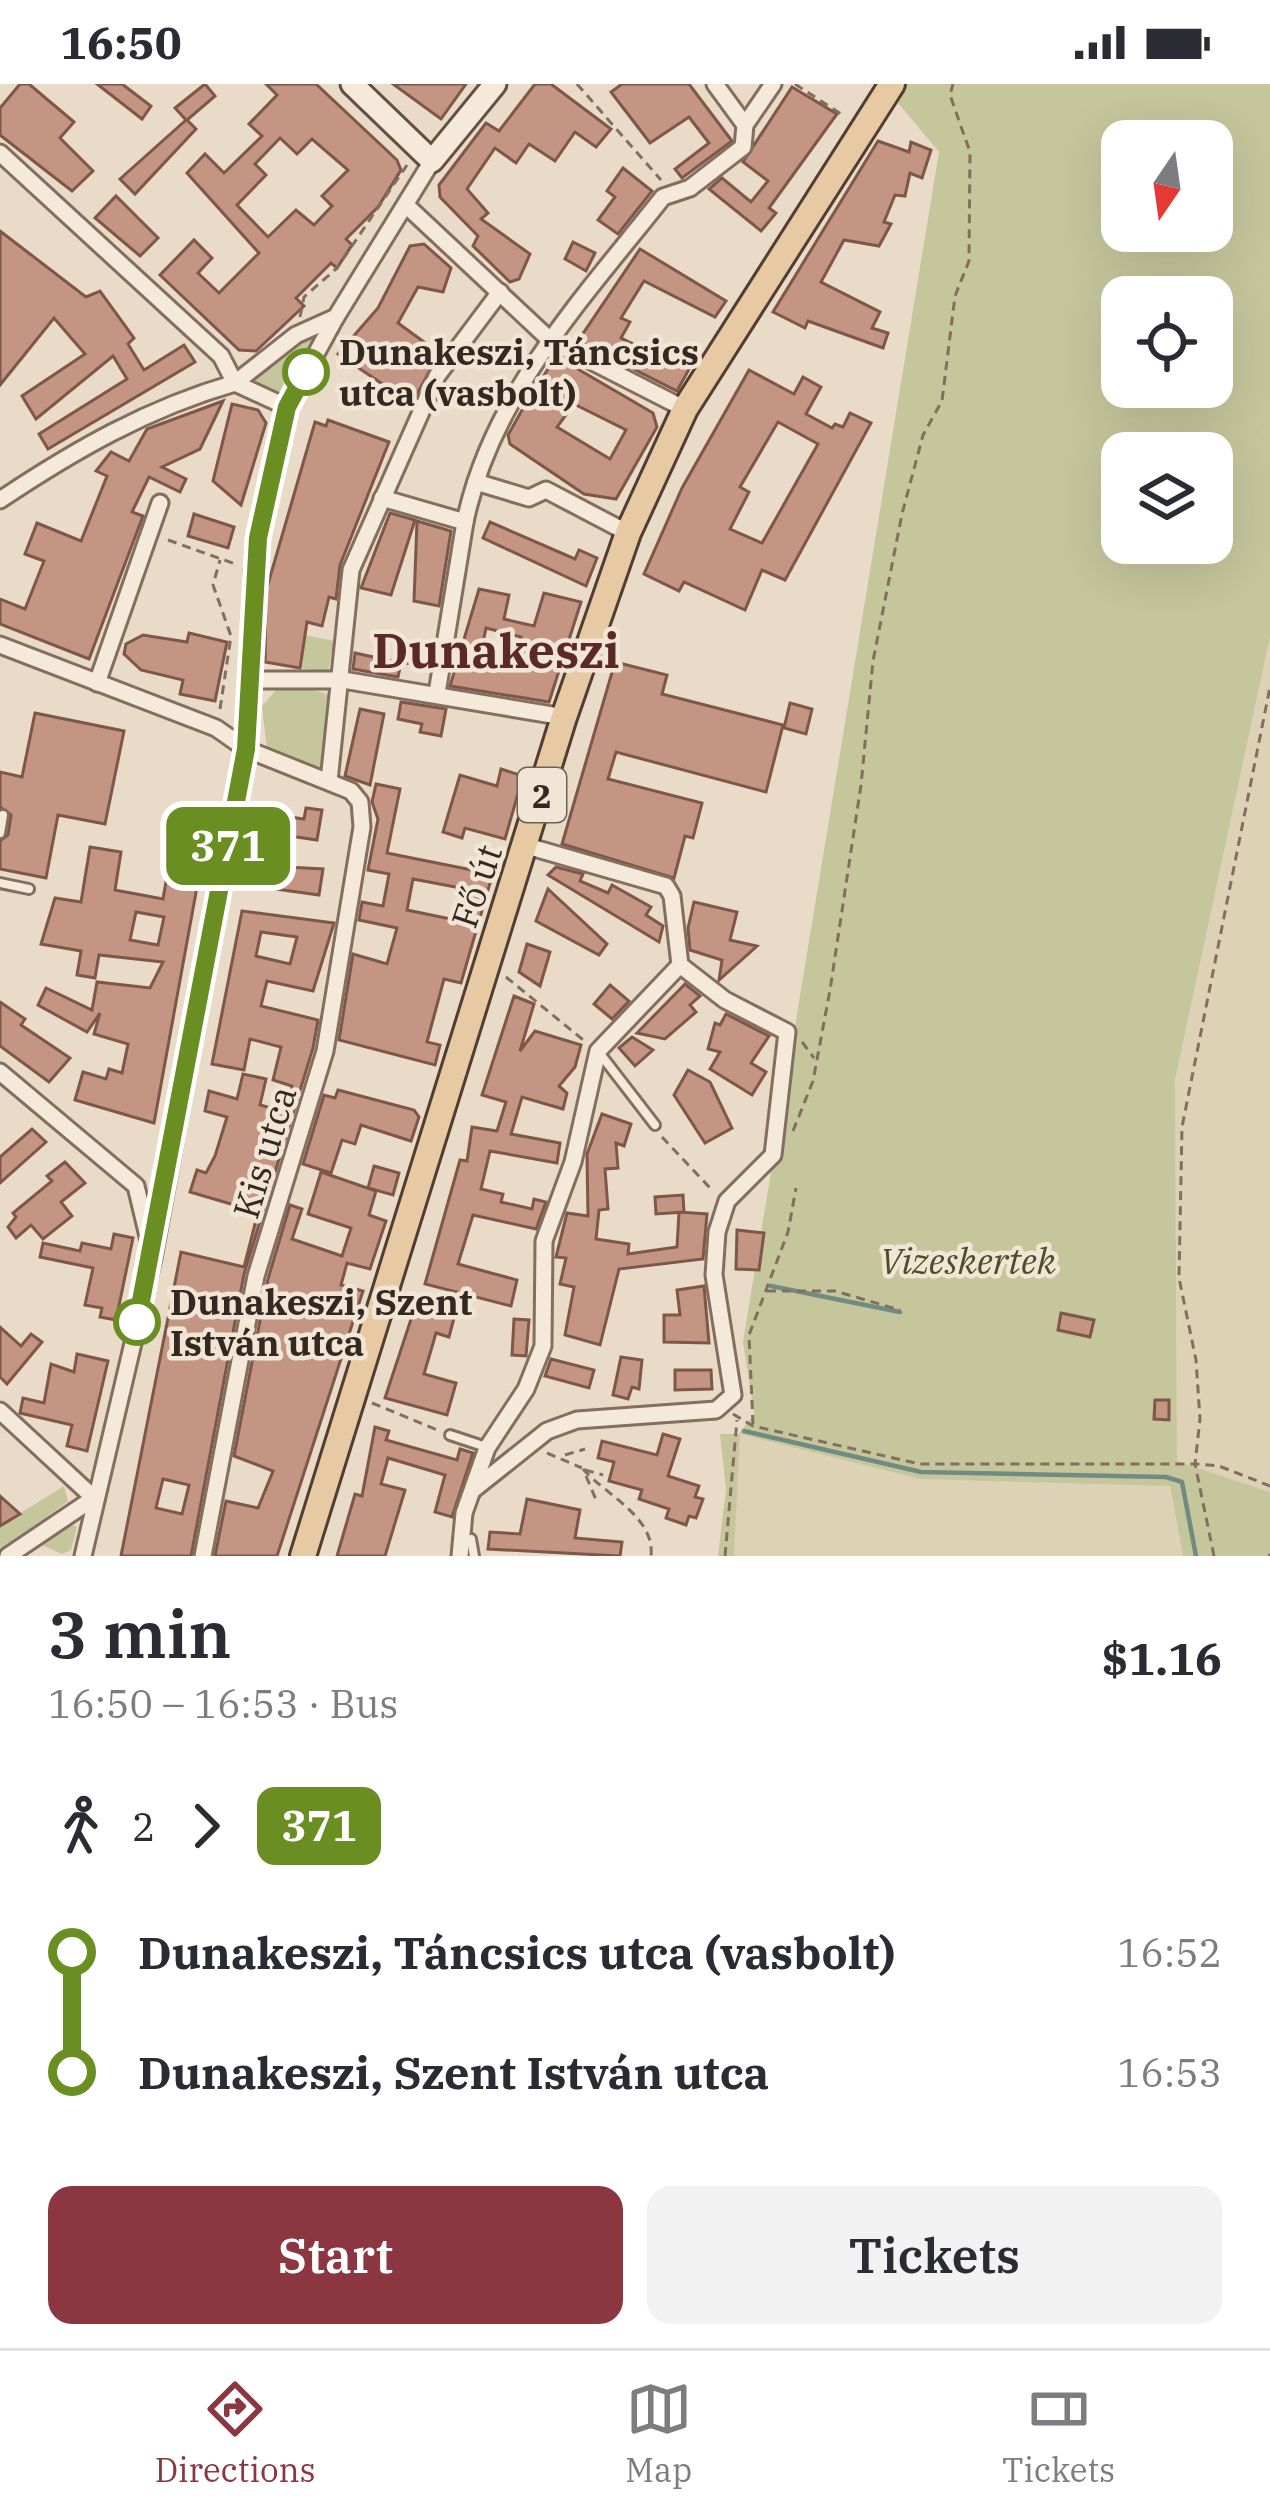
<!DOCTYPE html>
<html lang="en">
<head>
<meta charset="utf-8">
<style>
	body { margin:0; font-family:"IBM Plex Serif",serif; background:#f2f2f3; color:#2b2b33; height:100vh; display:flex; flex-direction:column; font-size:45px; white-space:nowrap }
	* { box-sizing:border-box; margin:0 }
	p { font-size:39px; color:#7c7c81 }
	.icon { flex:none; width:66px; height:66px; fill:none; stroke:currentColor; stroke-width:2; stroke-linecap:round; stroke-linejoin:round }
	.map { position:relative; height:1472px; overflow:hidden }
	.side { display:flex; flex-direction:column; background:#fff; flex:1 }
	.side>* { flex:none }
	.badge { padding:0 24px; border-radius:18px; font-size:42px; line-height:78px }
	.needle { width:78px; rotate:193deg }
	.buttons { position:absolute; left:1101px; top:36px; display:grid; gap:24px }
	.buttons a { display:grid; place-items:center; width:132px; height:132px; border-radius:24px; background:#fff; box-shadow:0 12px 48px #0002; font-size:60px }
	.map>.badge { position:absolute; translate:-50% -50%; box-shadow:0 0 0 6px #fff }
	.legs { display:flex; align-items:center; gap:18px; height:132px; padding:0 48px; font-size:39px }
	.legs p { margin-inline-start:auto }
	.summary { display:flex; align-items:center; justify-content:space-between; height:204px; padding:0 48px }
	h1 { font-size:66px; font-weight:600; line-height:90px }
	.primary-button { display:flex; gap:24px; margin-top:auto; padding:24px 48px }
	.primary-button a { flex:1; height:138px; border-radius:24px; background:#8b3641; color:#fff; font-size:48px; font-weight:600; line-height:138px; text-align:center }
	.primary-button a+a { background:#f2f2f3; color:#2b2b33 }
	ul { padding:0 48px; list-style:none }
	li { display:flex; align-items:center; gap:42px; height:120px; font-size:45px }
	li i { display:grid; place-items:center; width:18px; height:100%; margin:0 15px; background:currentColor }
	li i::after { content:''; width:30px; height:30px; margin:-15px; border:9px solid; border-radius:50%; background:#fff }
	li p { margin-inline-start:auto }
	li:first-child i { background:linear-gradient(#0000 50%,currentColor 0) }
	li:last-child i { background:linear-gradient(currentColor 50%,#0000 0) }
	.status { display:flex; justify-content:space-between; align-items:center; height:84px; padding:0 60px; background:#fff; direction:ltr }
	.status svg { height:33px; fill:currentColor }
	.tabs { display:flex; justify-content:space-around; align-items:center; height:168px; border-top:3px solid #e1e1e2; background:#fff; font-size:33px; color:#7c7c81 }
	.tabs a { display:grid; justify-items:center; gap:6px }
	.tabs .on { color:#8b3641 }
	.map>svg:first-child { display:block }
	.farmland { fill:#ded2b6 }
	.green { fill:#c6c69d; fill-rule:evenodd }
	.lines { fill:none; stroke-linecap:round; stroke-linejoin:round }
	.stream { stroke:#708b81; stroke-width:4.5 }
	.building { fill:#c39582; stroke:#7f5748; stroke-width:3; fill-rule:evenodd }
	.lane-casing { stroke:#836e5f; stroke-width:14 }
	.street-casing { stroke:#836e5f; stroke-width:21 }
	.secondary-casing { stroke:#654f42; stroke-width:27 }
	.primary-casing { stroke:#513d32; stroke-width:30 }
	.path { stroke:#836e5f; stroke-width:3; stroke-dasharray:9 6; stroke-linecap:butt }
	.lane { stroke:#f5e9da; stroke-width:8 }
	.street { stroke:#f5e9da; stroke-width:15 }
	.secondary { stroke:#f5e9da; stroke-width:21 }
	.primary { stroke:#e7caa4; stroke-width:24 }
	.line-1-casing { stroke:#fff; stroke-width:27 }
	.line-1 { stroke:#6b8e23; stroke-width:18 }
	.stop-1-dot { fill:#fff; stroke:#6b8e23; stroke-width:6 }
	.labels { text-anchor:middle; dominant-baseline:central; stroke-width:9; stroke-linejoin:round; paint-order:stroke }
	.shield { fill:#f1e6d6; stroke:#6d6157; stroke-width:3 }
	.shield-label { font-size:33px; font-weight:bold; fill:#352821 }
	.stop-label { font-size:36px; font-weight:bold; fill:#352821; stroke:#f1e6d6; text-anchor:start }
	.street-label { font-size:36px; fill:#352821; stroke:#f1e6d6 }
	.park-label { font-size:36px; font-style:italic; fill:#4a4f2a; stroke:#f1e6d6 }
	.district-label { font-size:48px; font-weight:bold; fill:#5c2a25; stroke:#f1e6d6 }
</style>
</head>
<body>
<div class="status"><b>16:50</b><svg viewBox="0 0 49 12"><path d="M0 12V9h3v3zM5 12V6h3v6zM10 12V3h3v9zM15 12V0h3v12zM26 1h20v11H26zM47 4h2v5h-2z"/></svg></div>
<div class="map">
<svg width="1270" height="1472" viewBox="0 0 1270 1472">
	<rect width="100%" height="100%" fill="#e9dbc8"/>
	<g class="farmland">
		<path d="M1270,553v855l-93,-31 -2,-381z"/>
		<path d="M739,1350l181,42 249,6 14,74h-449z"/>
	</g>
	<g class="green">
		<path d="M903,0h367v553l-95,443 2,381 93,31v64h-87l-13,-70 -249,-7 -181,-45 -6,122h-16l8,-67 -6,-55h19l15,-20 -11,-72 196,-1190 -45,-54zM1122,57h90v90h-90zM1122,213h90v90h-90zM1122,369h90v90h-90z"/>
		<path d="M336,233l-49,90 -52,-24z"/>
		<path d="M305,551l29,6 -6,32 -28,-5z"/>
		<path d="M306,604l28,8 -11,78 -56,-24 -5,-44 14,-16z"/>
		<path d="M64,1402l4,15 -68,51v-26z"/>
		<path d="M67,1438l10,5 -6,23 -9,4 -20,-9 -2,-6z"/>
	</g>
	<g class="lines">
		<g class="stream">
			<path d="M771,1202l129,26"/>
			<path d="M744,1347l177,41 245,5 16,5 14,74"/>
		</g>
	</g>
	<g class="building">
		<path d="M20,0h9l45,38 -14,16 33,33 -21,20 -72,-56v-27z"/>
		<path d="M97,0h25l29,22 -9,13z"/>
		<path d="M205,0l10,12 -28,24 9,9 -61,65 -15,-15 66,-59 -11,-12z"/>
		<path d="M266,0h50l81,76 4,10 -23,37 -32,32 6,6 -15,23 -6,-5 -35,35 8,8 -48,45 -17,-1 -79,-75 34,-35 18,18 -14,15 21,20 40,-40 -72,-80 18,-19 19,19 38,-37 -13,-12 28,-29zM280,54l17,16 15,-15 36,31 -26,26 10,10 -18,19 -18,-15 -28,27 -31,-32 29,-30 -11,-11z"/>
		<path d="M393,0h73l-25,35z"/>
		<path d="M535,0h16l60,45 -15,18 -21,-15 -20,29 -26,-17 -13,19 -21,-15 -28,41 21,24 -7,6 49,35 -11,25 -9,3 -37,-36 5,-10 -38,-39 -1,-12 47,-62 13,8z"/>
		<path d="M622,0h67l43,57 -50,37 -7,-9 34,-26 -20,-26 -39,26 -39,-51z"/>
		<path d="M792,3l45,27 -68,94 7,5 -15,18 -52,-42 13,-11 29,24 17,-21 -25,-19z"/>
		<path d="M878,57l31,11 2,-10 20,8 -9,28 -12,-5 -5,23 -10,-1 -11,27 7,2 -12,22 -35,-6 -23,42 59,30 -8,16 16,5 -5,15 -75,-27 -3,7 -32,-16z"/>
		<path d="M623,84l29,23 -34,43 -20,-14 17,-23 -8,-6z"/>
		<path d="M116,112l42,42 -18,18 -45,-38z"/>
		<path d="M0,147l86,66 14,-6 34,47 -6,6 16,26 40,-25 11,17 -147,87 -9,-15 88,-55 -14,-23 -77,63 -14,-23 63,-42 -31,-36 -54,67z"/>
		<path d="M573,158l22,11 -9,18 -21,-12z"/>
		<path d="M424,160l27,24 -8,24 -25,-5 -20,36 41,30 -27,51 -74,-50 40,-46 32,-62z"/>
		<path d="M640,165l86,52 -11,16 -71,-36 -23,37 9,4 -9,16 52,25 4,-8 16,7 -16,29 -99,-50z"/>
		<path d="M564,277l89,52 4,14 -41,72 -32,-5 -74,-50 -2,-9 18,-32 24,-37zM574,320l52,26 -16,29 -53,-32z"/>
		<path d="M749,286l45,24 9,-17 18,10 -15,27 26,14 3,-4 8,3 7,-14 21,10 -86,157 -23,-10 -17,40 -61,-28 -5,9 -35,-17 38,-86zM778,338l40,22 -56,99 -32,-14 19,-37 -9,-5z"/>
		<path d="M223,317l-23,48 -38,18 24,12 -6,13 -31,-15 -17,35 11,4 -54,143 -89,-35v-25l25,10 19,-48 -19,-7 12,-31 44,18 26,-65 -11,-5 15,-19 18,9 18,-32z"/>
		<path d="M232,320l26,6 8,13 -25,82 -28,-24z"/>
		<path d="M328,336l61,22 -49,123 -4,34 -7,-2 -7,29 -15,-4 -7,46 -35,-6 1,-71 49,-169 11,4z"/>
		<path d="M390,429l25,7 -24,75 -30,-7z"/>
		<path d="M194,430l40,13 -6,21 -40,-12z"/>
		<path d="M417,437l34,10 -12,75 -25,-5z"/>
		<path d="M490,438l85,37 4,-9 18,8 -11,28 -103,-48z"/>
		<path d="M479,505l30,6 -5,24 30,7 10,-33 37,9 -32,100 -99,-16zM486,544l35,9 -6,26 -35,-6z"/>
		<path d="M189,549l38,9 -12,59 -35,-7 3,-14 -42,-10 -17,-16 2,-10 17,-9 44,7z"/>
		<path d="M409,562l23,4 -3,17 -23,-4z"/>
		<path d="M355,569l46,10 -3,14 -45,-8z"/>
		<path d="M615,578l52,13 -5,19 121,31 -17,67 -150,-40 -8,27 94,24 -9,35 -8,-2 -11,42 -112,-34z"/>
		<path d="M401,618l45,7 -5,27 -21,-4 2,-8 -24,-5z"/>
		<path d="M790,619l22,6 -6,25 -22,-6z"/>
		<path d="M360,625l24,5 -14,71 -25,-9z"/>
		<path d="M35,629l89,18 -19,93 -47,-9 -12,63 -46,-9v-28l8,-6 3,-20 -11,-8v-35l22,5z"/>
		<path d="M501,685l22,7 -18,63 -40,-11 -3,10 -19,-6 17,-57 37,11z"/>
		<path d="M376,700l24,5 -13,64 90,18 1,-8 17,3 -34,117 -17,-4 -17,63 13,3 -5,20 -96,-25 14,-86 34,10 10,-36 -38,-8 3,-18 21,4 6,-32 -21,-4 10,-51 -6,-17zM413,795l53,10 -6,32 -53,-11z"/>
		<path d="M260,719l17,3 -2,9 29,4 2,-11 16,2 -5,30 -61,-9z"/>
		<path d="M90,763l31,5 -6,38 48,9 5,-29 31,6 -45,247 -79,-23 8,-28 23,7 3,-10 13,4 6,-29 -34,-10 6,-21 -13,19 -49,-27 8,-17 46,22 5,-28 53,6 13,-26 -64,-7 -4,23 -18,-3 4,-24 -40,-7 14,-46 26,4zM136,828l28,5 -6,28 -28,-5z"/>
		<path d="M250,781l73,4 -4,26 -72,-10z"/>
		<path d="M556,783l27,7 -3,7 28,12 4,-8 39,22 -5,8 17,11 -4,16 -111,-67z"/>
		<path d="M548,805l59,55 -8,11 -63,-34z"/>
		<path d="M694,818l43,10 -7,28 27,6 -38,34 3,-20 -32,-10 -2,-22z"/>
		<path d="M242,827l92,12 -21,68 -46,-10 -6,25 57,14 -5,28 -69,226 -53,282h-70l60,-304 63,15 14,-55 -68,-20 7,-22 9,3 9,-17 12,-39 -22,-6 4,-20 28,8 6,-25 23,5 -6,26 26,7 6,-26 -19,-6 8,-33 -31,-8 -6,31 -32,-6zM261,848l36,5 -7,27 -34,-8zM163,1395l26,6 -7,29 -26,-6z"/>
		<path d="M527,860l23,8 -10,34 -21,-14z"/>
		<path d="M685,900l15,12 -10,9 6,7 -31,27 -28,-6z"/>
		<path d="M610,901l19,16 -17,18 -18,-15z"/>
		<path d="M514,912l20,8 -14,47 15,-20 46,14 -6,22 -16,19 8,7 -4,16 -41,-12 -11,37 49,9 -3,20 -67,-12 -9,38 22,5 -2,8 31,7 2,-10 12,3 -10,27 -63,-14 -15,49 59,16 -6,26 -86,-22 35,-124 7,1 5,-34 25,4 9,-29 -24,-7z"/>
		<path d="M0,918l25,17 -4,6 49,33 -21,24 -49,-36z"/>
		<path d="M726,930l43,22 -18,27 15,9 -14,23 -42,-26 10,-17 -12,-3 7,-26 5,2z"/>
		<path d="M632,953l21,13 -18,16 -16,-18z"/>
		<path d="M688,986l22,12 22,46 -27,15 -31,-48z"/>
		<path d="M338,1006l76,20 5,7 -8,24 -50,-16 -6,19 -13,-4 -11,33 -28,-9 21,-69 11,3z"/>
		<path d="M602,1030l29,10 -7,22 -8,-3 2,25 -13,1 3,40 -9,1 -3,29 33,5 -1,10 49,-7 2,-35 28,2 -4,45 -84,10 -19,76 -35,-10 9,-48 -14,-3 6,-26 -10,-1 11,-44 21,3 -1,-62z"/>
		<path d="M32,1045l14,13 -46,41v-26z"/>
		<path d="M65,1078l20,21 -24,19 11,14 -29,23 -12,-14 -15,13 -8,-11 8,-10 -3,-4 39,-32 -5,-5z"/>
		<path d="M374,1082l25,7 -6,22 -25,-7z"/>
		<path d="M321,1088l55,19 -7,24 17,6 -16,48 -23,-6 -6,22 22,6 -86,265h-62l11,-55 32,7 15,-37 -39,-15 34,-177 22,-74 12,4 -10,30 50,17 9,-28 -43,-14z"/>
		<path d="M683,1111l1,17 -28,2 -1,-17z"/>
		<path d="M737,1146l27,3 -5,37 -23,-1z"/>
		<path d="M114,1150l19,4 -17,82 -16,-3 2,-9 -17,-3 8,-37 -53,-11 3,-14 37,8 2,-8 29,6z"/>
		<path d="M704,1202l5,57 -45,-1v-27h16l-3,-25z"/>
		<path d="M415,1223l39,11 -5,19 -13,-4 -12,41 32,9 -9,32 -62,-17z"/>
		<path d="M1061,1229l33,7 -4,17 -32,-7z"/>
		<path d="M514,1235l15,1 -3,36 -14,-1z"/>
		<path d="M0,1243l21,19 10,-12 11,8 -35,42 -7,-7z"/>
		<path d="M77,1270l31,7 -21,90 -20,-5 5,-21 -52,-12 3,-15 21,5 7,-39 23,8z"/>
		<path d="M621,1273l21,3 -3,29 -7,-2 -4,12 -15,-4z"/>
		<path d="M551,1275l43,11 -5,18 -44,-12z"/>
		<path d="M675,1286h36l1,19 -37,1z"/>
		<path d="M1155,1316h14v20l-15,-1z"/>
		<path d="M375,1343l14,4 -3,9 71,20 3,-11 13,4 -21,64 -17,-5 10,-37 -57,-17 -7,26 24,6 -20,66h-48l18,-62 7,2z"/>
		<path d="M663,1350l17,5 -12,37 31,10 -4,11 8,2 -7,19 -7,-2 -3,9 -20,-7 3,-9 -30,-10 3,-9 -33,-9 5,-19 -16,-4 4,-17 55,14z"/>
		<path d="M0,1412l20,18 -20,12z"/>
		<path d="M527,1415l53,11 -5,28 47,4 -2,14 -132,-7 2,-17 30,2z"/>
	</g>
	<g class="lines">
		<g class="lane-casing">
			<g id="lane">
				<path d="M0,749l3,-18"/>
				<path d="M0,799l29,6"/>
				<path d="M601,971l54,70"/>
				<path d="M450,1351l36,12"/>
				<path d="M471,1455l3,17"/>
			</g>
		</g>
		<g class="street-casing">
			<g id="street">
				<path d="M715,0l30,41"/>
				<path d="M0,69l221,203 14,27"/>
				<path d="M408,123l142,133 135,69"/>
				<path d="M235,299l61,-48 40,-18"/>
				<path d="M476,398l53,16 17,-8 82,43"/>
				<path d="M382,414l83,24 -28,171"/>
				<path d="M0,416c75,-50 148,-92 235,-117l52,24"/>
				<path d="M465,438c26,-127 120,-226 198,-325l27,-9 53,-41 2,-22 28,-41"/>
				<path d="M0,561l216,83 30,21 105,42 9,11 2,25 -37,224 -69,225 -53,280"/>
				<path d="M252,596h91l221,37"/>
				<path d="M97,599l63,-180"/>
				<path d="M329,697l22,-211 86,-194 63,-84"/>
				<path d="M0,988l136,114 15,63"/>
				<path d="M0,1327l94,87 -86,58"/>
				<path d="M473,1406l74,-59 30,-11 139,-10 17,-15 -19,-120 3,-43 10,-31 46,-46 14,-123 -62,-32 -45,-35"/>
				<path d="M83,1472l70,-298 93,-509 10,-125 -3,-53 16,-94 18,-70 49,-90 96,-156"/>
				<path d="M460,1472l4,-43 23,-65 39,-59 17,-43 1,-105 29,-79 25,-111 82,-86 -8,-69 -6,-10 -139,-40"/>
			</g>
		</g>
		<g class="secondary-casing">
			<path id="secondary" d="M352,0l80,77 63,-77"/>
		</g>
		<g class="primary-casing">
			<path id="primary" d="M303,1472l261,-839 64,-184 57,-124 207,-325"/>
		</g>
		<g class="path">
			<path d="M577,0l84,96"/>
			<path d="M795,0l49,32"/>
			<path d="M300,233l4,-20 33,-29 70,-103"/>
			<path d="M168,456l70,25"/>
			<path d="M220,625l11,-73 -18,-51 7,-25"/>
			<path d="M506,893l81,66"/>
			<path d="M802,958l12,16"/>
			<path d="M793,1047l20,-50 17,-91 31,-205 12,-124 29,-147 21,-79 19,-34 13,-105 14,-35 1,-109 -20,-57 3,-11"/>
			<path d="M662,1053l51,54"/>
			<path d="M767,1207h68l65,19"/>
			<path d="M372,1319l68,28"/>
			<path d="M733,1330l20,12 167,38h275l24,2 51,20"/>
			<path d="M753,1340l-4,-89 39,-103 8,-44"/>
			<path d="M547,1369l35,15"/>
			<path d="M565,1371l20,-6"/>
			<path d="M583,1385c24,27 72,48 68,87"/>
			<path d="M585,1386l18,5"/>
			<path d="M586,1392l11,26"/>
			<path d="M725,1472l12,-136"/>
			<path d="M1214,1472l-19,-92 5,-45 -4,-59 -17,-82 3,-151 88,-440"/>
			<path d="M1269,1472l1,-2"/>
		</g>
		<use href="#lane" class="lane"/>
		<use href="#street" class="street"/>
		<use href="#secondary" class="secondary"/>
		<use href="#primary" class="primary"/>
	</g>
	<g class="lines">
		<g class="line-1-casing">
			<path id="line-1" d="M137,1238l109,-573 12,-211 29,-131 19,-35"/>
		</g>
		<use href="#line-1" class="line-1"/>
	</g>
	<g class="stop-1-dot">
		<circle cx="306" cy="288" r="21"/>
		<circle cx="137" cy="1238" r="21"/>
	</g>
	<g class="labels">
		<rect class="shield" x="518" y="684" width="48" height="54" rx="9"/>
		<g class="shield-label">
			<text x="542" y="711">2</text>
		</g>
		<g class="stop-label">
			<text x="339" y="267">Dunakeszi, Táncsics<tspan x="339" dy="41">utca (vasbolt)</tspan></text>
			<text x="170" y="1217">Dunakeszi, Szent<tspan x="170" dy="41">István utca</tspan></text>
		</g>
		<g class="street-label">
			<text transform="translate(476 802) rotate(-71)">Fő út</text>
			<text transform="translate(264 1068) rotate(-73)">Kis utca</text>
		</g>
		<g class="park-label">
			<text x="968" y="1176">Vizeskertek</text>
		</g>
		<g class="district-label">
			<text x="496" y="566">Dunakeszi</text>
		</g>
	</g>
</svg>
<div class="buttons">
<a><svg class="needle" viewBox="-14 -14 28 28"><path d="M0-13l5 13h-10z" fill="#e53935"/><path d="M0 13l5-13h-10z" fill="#7c7c81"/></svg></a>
<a><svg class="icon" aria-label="locate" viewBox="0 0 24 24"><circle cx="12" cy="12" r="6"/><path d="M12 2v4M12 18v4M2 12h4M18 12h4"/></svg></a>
<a><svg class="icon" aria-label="layers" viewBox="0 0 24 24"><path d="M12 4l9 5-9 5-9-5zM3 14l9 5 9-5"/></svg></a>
</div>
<b class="badge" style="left:228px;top:762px;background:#6b8e23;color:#fff">371</b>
</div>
<section class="side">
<div class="summary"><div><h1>3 min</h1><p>16:50 – 16:53 · Bus</p></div><b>$1.16</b></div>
<div class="legs"><svg class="icon" aria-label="walk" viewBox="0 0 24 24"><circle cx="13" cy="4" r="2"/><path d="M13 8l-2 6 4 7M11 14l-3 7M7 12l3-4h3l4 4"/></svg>2<svg class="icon" aria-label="forward" viewBox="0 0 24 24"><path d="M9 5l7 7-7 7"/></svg><b class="badge" style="background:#6b8e23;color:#fff">371</b></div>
<ul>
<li><i style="color:#6b8e23"></i><b>Dunakeszi, Táncsics utca (vasbolt)</b><p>16:52</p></li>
<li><i style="color:#6b8e23"></i><b>Dunakeszi, Szent István utca</b><p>16:53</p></li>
</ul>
<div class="primary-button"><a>Start</a><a>Tickets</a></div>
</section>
<nav class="tabs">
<a class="on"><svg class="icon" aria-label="directions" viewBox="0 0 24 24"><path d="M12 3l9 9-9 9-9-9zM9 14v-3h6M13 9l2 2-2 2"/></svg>Directions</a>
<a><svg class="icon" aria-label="map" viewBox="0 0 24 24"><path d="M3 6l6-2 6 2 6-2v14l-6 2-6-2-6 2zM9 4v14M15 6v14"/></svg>Map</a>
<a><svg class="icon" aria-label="tickets" viewBox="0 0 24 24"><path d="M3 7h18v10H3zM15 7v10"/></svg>Tickets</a>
</nav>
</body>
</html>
